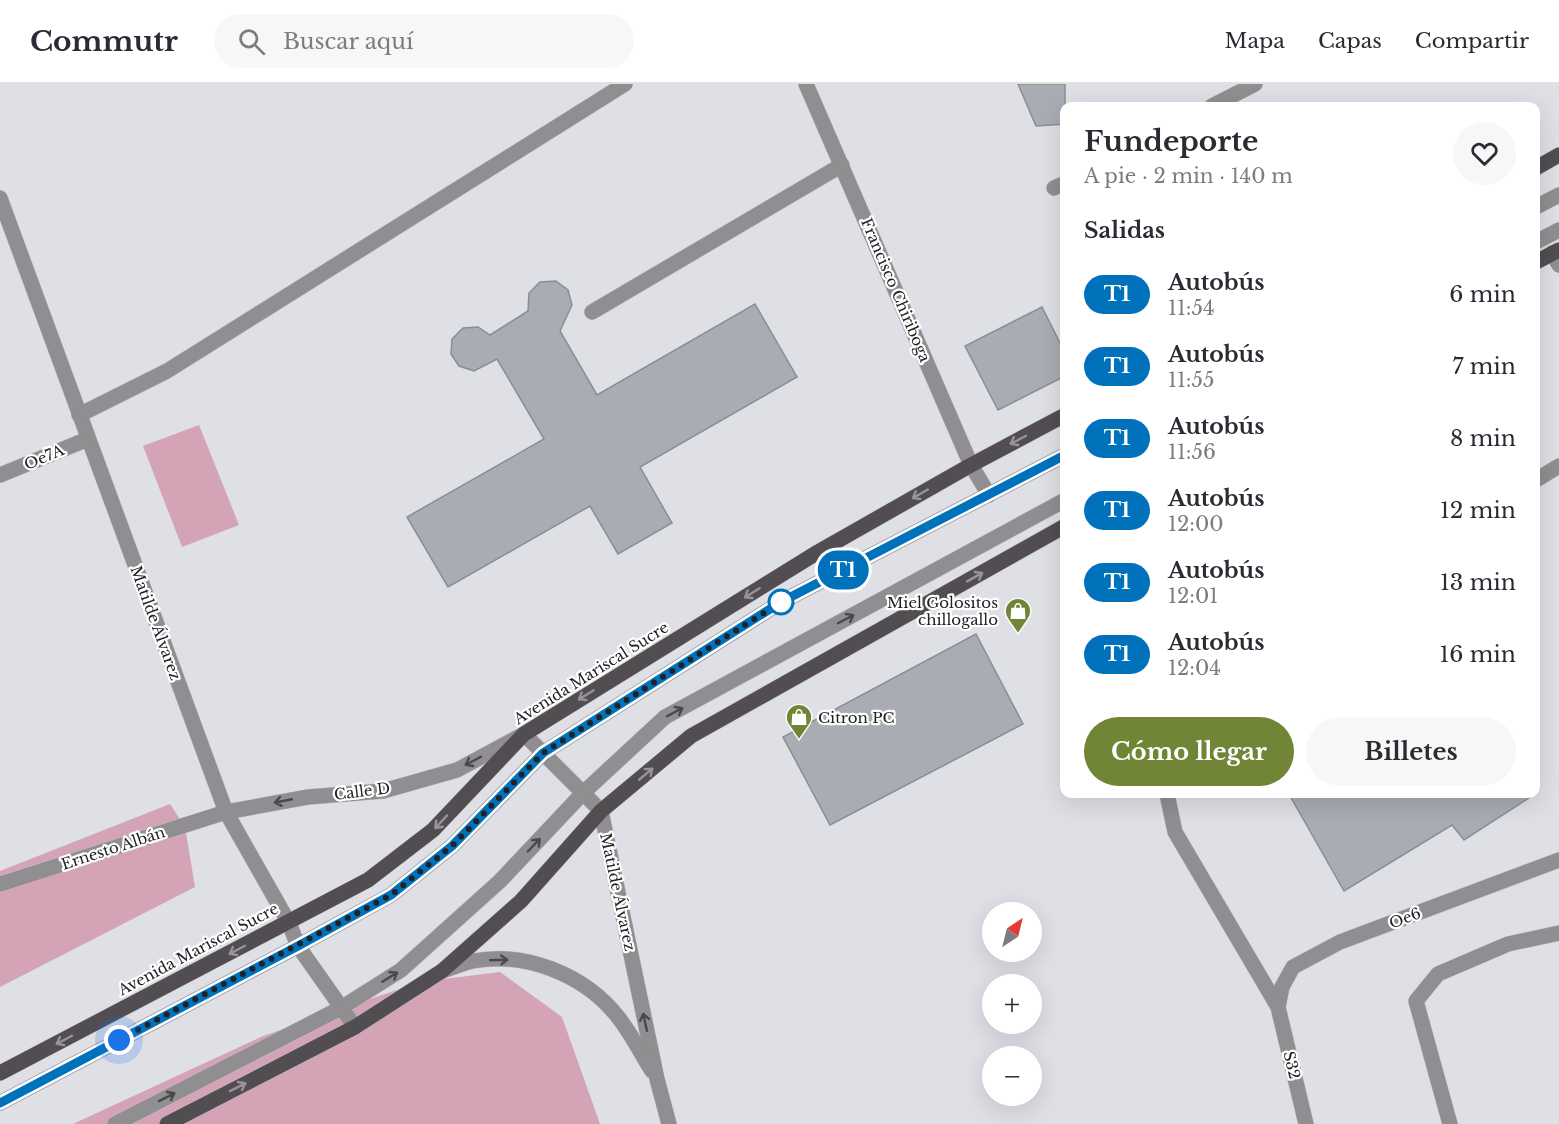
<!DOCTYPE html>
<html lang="es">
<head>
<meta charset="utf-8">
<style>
	body { margin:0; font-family:"Libre Baskerville",serif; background:#f7f7f7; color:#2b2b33; height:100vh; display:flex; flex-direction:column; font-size:22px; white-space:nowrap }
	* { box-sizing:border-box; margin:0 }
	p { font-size:20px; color:#7c7c81 }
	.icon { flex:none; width:33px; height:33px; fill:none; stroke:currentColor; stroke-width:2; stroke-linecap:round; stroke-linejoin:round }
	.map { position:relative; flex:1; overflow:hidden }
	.sheet { position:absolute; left:1060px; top:18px; width:480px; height:696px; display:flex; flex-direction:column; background:#fff; border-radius:12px; box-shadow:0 6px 24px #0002 }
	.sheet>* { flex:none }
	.badge { padding:0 12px; border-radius:20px; font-size:21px; line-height:39px }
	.needle { width:39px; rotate:35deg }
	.fabs { position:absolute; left:982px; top:818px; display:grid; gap:12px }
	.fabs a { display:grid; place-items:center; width:60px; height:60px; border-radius:50%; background:#fff; box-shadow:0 6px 24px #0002; font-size:30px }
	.you { position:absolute; width:30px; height:30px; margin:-15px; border:4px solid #fff; border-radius:50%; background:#1a73e8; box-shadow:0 0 0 9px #1a73e833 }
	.map>.badge { position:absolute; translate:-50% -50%; box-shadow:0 0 0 3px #fff }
	h2 { padding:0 24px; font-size:22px; line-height:54px }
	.round { display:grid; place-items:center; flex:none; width:63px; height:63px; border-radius:32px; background:#f7f7f7 }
	.headline { display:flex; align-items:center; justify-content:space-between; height:102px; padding:0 24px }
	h1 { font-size:28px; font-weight:700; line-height:45px }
	.primary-button { display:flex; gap:12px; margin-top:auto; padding:12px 24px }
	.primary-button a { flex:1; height:69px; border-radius:36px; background:#708536; color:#fff; font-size:24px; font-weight:700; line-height:69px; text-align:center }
	.primary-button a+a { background:#f7f7f7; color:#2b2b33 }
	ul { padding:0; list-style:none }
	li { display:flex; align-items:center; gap:18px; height:72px; padding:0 24px }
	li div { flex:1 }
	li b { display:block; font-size:22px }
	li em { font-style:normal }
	li .badge { min-width:66px; font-weight:700; text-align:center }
	header { display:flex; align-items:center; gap:36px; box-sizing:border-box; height:84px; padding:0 30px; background:#fff; border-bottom:2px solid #e1e1e2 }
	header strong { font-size:28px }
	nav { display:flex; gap:33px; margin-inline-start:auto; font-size:21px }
	.search { width:420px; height:54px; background:#f7f7f7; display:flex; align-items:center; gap:15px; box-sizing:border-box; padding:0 21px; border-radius:33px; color:#7c7c81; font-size:22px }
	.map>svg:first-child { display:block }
	.green { fill:#d4a3b5 }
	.building { fill:#a9adb3; stroke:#8a8e94; stroke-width:1.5 }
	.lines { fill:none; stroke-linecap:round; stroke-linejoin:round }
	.minor-casing { stroke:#bdbdc3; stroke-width:16 }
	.major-casing { stroke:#bdbdc3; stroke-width:16 }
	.minor { stroke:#918e91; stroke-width:15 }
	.major { stroke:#514d51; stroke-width:15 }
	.oneway { stroke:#979497 }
	.oneway2 { stroke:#49484b }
	.line-casing { stroke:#fff; stroke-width:14 }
	.line { stroke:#0072bc; stroke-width:9 }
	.walk { stroke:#222225; stroke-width:6; stroke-dasharray:0 10.8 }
	.stop-dot { fill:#fff; stroke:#0072bc; stroke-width:3 }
	.labels { text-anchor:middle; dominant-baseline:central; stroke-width:4.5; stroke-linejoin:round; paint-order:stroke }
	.street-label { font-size:15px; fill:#222225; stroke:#fff }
	.poi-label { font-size:15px; fill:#222225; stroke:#fff; text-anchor:end }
</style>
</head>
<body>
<header>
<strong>Commutr</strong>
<div class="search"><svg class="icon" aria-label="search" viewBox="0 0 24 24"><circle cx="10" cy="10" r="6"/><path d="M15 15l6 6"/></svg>Buscar aquí</div>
<nav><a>Mapa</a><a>Capas</a><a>Compartir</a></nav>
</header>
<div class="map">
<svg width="1559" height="1040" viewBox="0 0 1559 1040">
	<rect width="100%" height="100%" fill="#dfdfe6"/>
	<g class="green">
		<path d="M199,341l40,100 -57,22 -39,-101z"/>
		<path d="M170,720l15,23 10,60 -195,100v-116z"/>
		<path d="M500,888l62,45 38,107h-527l190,-88 157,-54z"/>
	</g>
	<g class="building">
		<path d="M1018,0h47v40l-29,2z"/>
		<path d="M556,197l12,9 4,15 -12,26 37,64 158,-91 42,73 -157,90 32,56 -54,31 -28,-48 -142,81 -41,-70 137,-78 -47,-80 -23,12 -15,-5 -8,-12 1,-15 11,-11 15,-1 12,8 38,-24 1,-18 11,-11z"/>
		<path d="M1042,223l23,46v23l-67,34 -33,-64z"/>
		<path d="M976,550l47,90 -193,101 -47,-88z"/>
		<path d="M1289,710h246l-71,46 -12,-15 -108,66z"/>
	</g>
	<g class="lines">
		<g class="minor-casing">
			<g id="minor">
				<path d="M806,0l165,381 18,30"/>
				<path d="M1212,22l43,-22"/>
				<path d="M1054,104l11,-5"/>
				<path d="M0,114l226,614 63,111 9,23 57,81"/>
				<path d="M1536,123l23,-12"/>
				<path d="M1536,158l23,-12"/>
				<path d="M1552,169l7,12"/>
				<path d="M592,228l250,-147"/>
				<path d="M79,331l88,-44 458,-287"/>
				<path d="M0,391l88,-36"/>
				<path d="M1536,396l23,-14"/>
				<path d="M1167,710l8,38 103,175 28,117"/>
				<path d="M0,800l226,-72 82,-15 75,-6 74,-21 67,-36 77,77 56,268 12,45"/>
				<path d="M442,887c11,-3 21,-8 31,-10 53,-10 112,14 145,56 13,16 23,37 34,54"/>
				<path d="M1278,923l4,-20 11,-20 47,-25 219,-82"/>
				<path d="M0,1019l298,-157 93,-51 61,-49 91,-93 238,-151 284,-147"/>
				<path d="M115,1040l226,-116 60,-38 99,-89 83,-88 82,-76 400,-217"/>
				<path d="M1450,1040l-34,-123 22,-27 70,-30 51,-11"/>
			</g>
		</g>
		<g class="major-casing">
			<g id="major">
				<path d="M1536,84l23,-13"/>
				<path d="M1536,178l23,-12"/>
				<path d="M0,989l368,-193 65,-50 91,-96 294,-182 153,-87 94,-50"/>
				<path d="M167,1040l188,-97 87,-56 79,-70 80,-90 90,-75 374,-210"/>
			</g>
		</g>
		<use href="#minor" class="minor"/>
		<use href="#major" class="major"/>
	</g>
	<defs><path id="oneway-shaft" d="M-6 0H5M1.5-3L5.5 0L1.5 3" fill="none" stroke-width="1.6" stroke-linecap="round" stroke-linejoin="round" transform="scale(1.5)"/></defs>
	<g class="oneway">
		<use href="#oneway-shaft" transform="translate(1018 356) rotate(152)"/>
		<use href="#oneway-shaft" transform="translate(920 410) rotate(150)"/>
		<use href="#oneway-shaft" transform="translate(975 493) rotate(-29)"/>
		<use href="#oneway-shaft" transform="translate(752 509) rotate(148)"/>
		<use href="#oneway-shaft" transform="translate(586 611) rotate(148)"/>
		<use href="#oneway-shaft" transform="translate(646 690) rotate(-40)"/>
		<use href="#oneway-shaft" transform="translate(441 738) rotate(133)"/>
		<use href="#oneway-shaft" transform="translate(237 866) rotate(152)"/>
		<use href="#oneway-shaft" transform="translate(64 956) rotate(152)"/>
		<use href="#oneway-shaft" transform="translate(238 1003) rotate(-27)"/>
	</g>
	<g class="oneway2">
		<use href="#oneway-shaft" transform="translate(846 535) rotate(-28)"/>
		<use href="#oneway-shaft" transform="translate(675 628) rotate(-28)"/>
		<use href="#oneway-shaft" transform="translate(473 677) rotate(152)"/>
		<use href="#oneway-shaft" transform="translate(283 717) rotate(169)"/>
		<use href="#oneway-shaft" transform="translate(534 761) rotate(-46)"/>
		<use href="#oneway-shaft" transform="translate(499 876) rotate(-2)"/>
		<use href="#oneway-shaft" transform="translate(390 893) rotate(-32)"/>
		<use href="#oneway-shaft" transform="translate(645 938) rotate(-102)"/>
		<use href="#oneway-shaft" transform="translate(167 1013) rotate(-27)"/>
	</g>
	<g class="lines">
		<g class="line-casing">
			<path id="line" d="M0,1019l298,-157 93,-51 61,-49 91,-93 238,-151 284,-147"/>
		</g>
		<use href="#line" class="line"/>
		<path class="walk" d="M119,956l272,-145 61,-49 91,-93 238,-151"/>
	</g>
	<defs>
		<g id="shop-pin" transform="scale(1.35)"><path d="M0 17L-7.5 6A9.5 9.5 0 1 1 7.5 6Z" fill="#708536" stroke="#fff"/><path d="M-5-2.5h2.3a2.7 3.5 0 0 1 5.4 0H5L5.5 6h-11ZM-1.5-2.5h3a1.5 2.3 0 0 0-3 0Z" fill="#fff"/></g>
	</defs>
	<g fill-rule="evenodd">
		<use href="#shop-pin" x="1018" y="527"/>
		<use href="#shop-pin" x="799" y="633"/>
	</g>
	<circle class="stop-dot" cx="781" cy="518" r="12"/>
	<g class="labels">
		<g class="street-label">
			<text transform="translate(896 206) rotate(67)">Francisco Chiriboga</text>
			<text transform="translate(44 373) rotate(-23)">Oe7A</text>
			<text transform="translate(156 539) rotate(70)">Matilde Álvarez</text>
			<text transform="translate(591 589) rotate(-32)">Avenida Mariscal Sucre</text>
			<text transform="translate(362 707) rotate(-7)">Calle D</text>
			<text transform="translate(113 764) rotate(-18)">Ernesto Albán</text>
			<text transform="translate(618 808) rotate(78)">Matilde Álvarez</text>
			<text transform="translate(1405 834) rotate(-21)">Oe6</text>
			<text transform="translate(198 865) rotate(-28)">Avenida Mariscal Sucre</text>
			<text transform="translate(1292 981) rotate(76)">S32</text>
		</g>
		<g class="poi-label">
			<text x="998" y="518">Miel Golositos<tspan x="998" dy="17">chillogallo</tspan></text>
			<text x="818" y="633" text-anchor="start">Citron PC</text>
		</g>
	</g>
</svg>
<div class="fabs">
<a><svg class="needle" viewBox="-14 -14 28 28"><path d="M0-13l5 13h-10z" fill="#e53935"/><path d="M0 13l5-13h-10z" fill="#7c7c81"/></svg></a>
<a>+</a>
<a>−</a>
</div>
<div class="you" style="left:119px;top:956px"></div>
<b class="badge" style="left:843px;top:486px;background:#0072bc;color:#fff">T1</b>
<section class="sheet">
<div class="headline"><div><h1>Fundeporte</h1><p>A pie · 2 min · 140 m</p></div><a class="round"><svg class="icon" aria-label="heart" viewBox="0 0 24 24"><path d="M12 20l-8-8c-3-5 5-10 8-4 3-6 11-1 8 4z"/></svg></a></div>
<h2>Salidas</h2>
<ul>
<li><span class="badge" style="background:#0072bc;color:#fff">T1</span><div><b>Autobús</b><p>11:54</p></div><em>6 min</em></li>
<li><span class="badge" style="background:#0072bc;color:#fff">T1</span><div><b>Autobús</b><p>11:55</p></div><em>7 min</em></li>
<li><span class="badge" style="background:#0072bc;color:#fff">T1</span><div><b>Autobús</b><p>11:56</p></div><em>8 min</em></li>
<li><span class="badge" style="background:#0072bc;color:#fff">T1</span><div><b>Autobús</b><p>12:00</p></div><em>12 min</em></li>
<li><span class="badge" style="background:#0072bc;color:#fff">T1</span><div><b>Autobús</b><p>12:01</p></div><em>13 min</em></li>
<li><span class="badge" style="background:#0072bc;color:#fff">T1</span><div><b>Autobús</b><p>12:04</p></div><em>16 min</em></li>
</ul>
<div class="primary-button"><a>Cómo llegar</a><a>Billetes</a></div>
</section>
</div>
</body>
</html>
